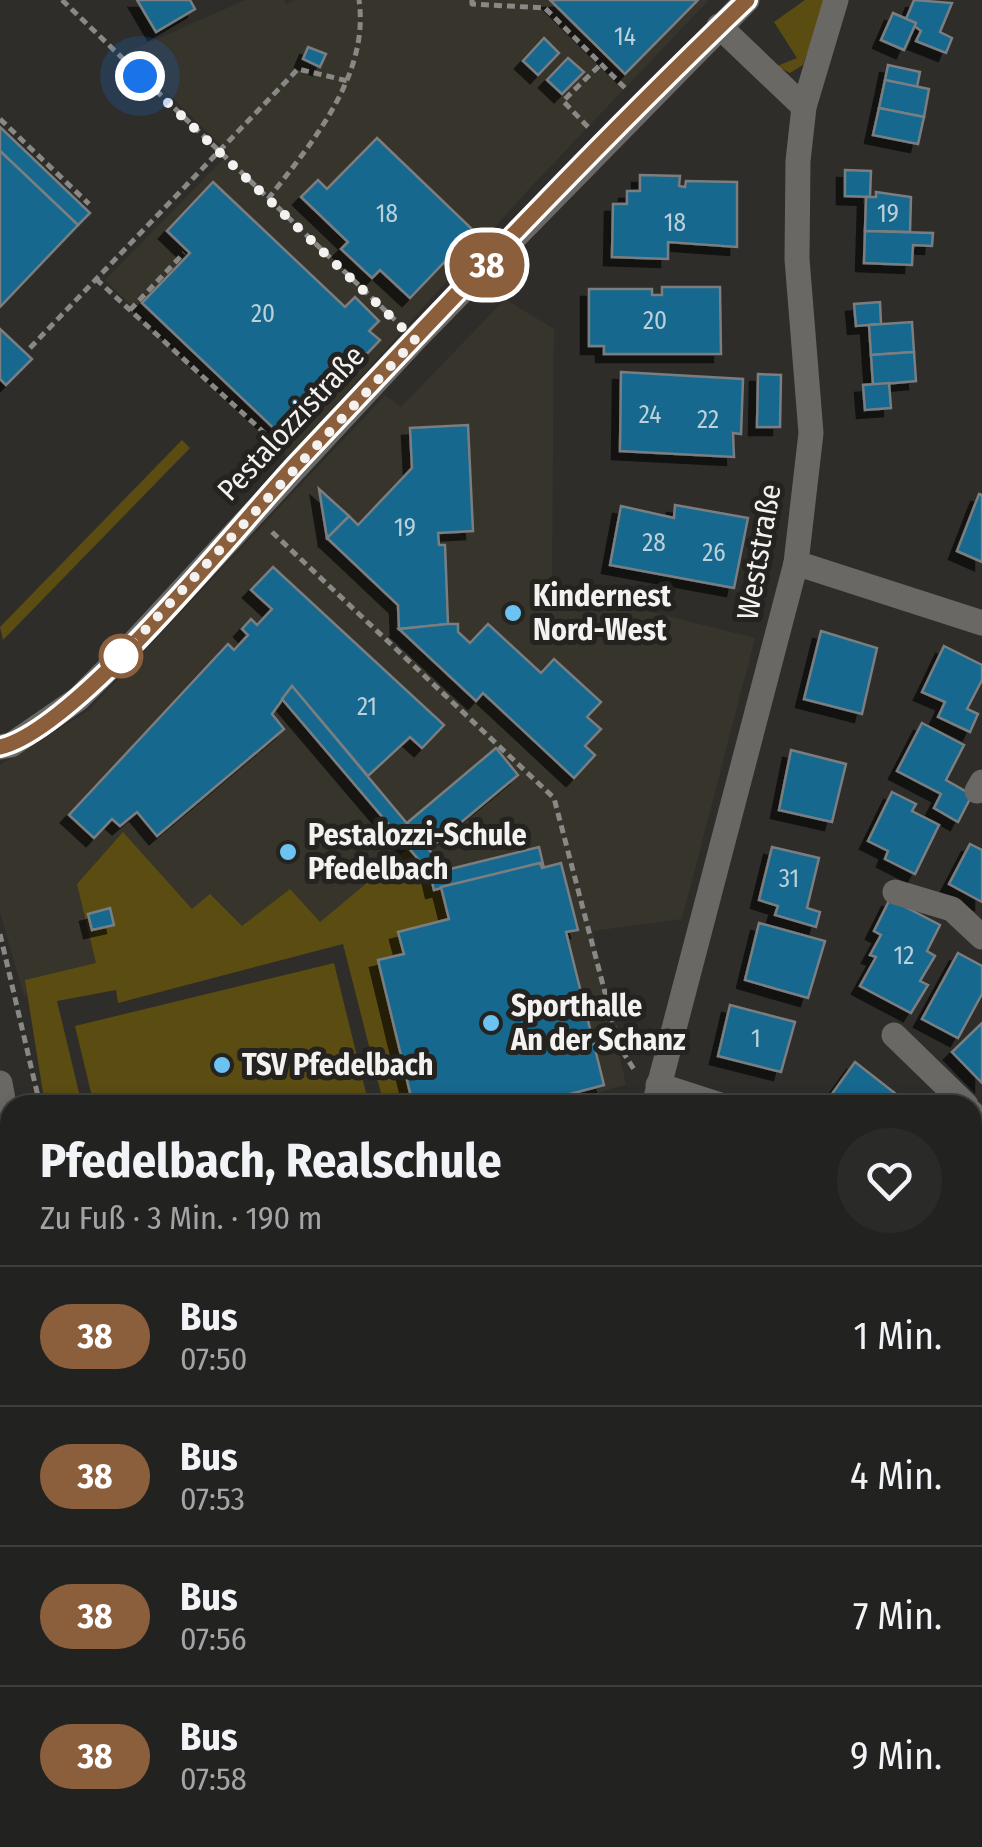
<!DOCTYPE html>
<html lang="de">
<head>
<meta charset="utf-8">
<style>
	body { margin:0; font-family:"Fira Sans Condensed",sans-serif; background:#2a2a29; color:#f1f3f6; height:100vh; display:flex; flex-direction:column; font-size:38px; white-space:nowrap }
	* { box-sizing:border-box; margin:0 }
	p { font-size:32px; color:#a2a4a5 }
	.icon { flex:none; width:55px; height:55px; fill:none; stroke:currentColor; stroke-width:2; stroke-linecap:round; stroke-linejoin:round }
	.map { position:relative; flex:1; overflow:hidden }
	.sheet { position:absolute; left:0px; top:1095px; width:982px; height:752px; display:flex; flex-direction:column; background:#222220; border-radius:30px 30px 0 0; box-shadow:0 5px 15px #0003,0 0 0 2px #3f3f3e }
	.sheet>* { flex:none }
	.badge { padding:0 20px; border-radius:32px; font-size:35px; line-height:65px }
	.you { position:absolute; width:50px; height:50px; margin:-25px; border:8px solid #fff; border-radius:50%; background:#1a73e8; box-shadow:0 0 0 15px #1a73e833 }
	.map>.badge { position:absolute; translate:-50% -50%; box-shadow:0 0 0 5px #fff }
	.round { display:grid; place-items:center; flex:none; width:105px; height:105px; border-radius:52px; background:#2a2a29 }
	.headline { display:flex; align-items:center; justify-content:space-between; height:170px; padding:0 40px }
	h1 { font-size:48px; font-weight:700; line-height:75px }
	ul { padding:0; list-style:none }
	li { display:flex; align-items:center; gap:30px; height:140px; padding:0 40px; border-top:2px solid #3f3f3e }
	li div { flex:1 }
	li b { display:block; font-size:38px }
	li em { font-style:normal }
	li .badge { min-width:110px; font-weight:700; text-align:center }
	.map>svg:first-child { display:block }
	.built { fill:#36342b }
	.green { fill:#5b4c12 }
	.building { fill:#12688f; stroke:#7a7e81; stroke-width:2.5; filter:url(#shadow) }
	.lines { fill:none; stroke-linecap:round; stroke-linejoin:round }
	.path { stroke:#898885; stroke-width:5; stroke-dasharray:8 5; stroke-linecap:butt }
	.minor { stroke:#696864; stroke-width:25 }
	.line-casing { stroke:#fff; stroke-width:22 }
	.line { stroke:#8b5e3c; stroke-width:15 }
	.walk { stroke:#f3f2f0; stroke-width:10; stroke-dasharray:0 18 }
	.poi-dot { fill:#6cc3f2; stroke:#242320; stroke-width:4 }
	.stop-dot { fill:#fff; stroke:#8b5e3c; stroke-width:5 }
	.labels { text-anchor:middle; dominant-baseline:central; stroke-width:10; stroke-linejoin:round; paint-order:stroke }
	.number-label { font-size:25px; fill:#bbd0d8 }
	.street-label { font-size:30px; fill:#f3f2f0; stroke:#242320 }
	.poi-label { font-size:30px; font-weight:bold; fill:#f3f2f0; stroke:#242320; text-anchor:start }
</style>
</head>
<body>
<div class="map">
<svg width="982" height="1847" viewBox="0 0 982 1847">
	<defs>
		<filter id="shadow"><feDropShadow dx="-8" dy="8" stdDeviation="0" flood-color="#0009"/></filter>
	</defs>
	<rect width="100%" height="100%" fill="#2e2d2a"/>
	<g class="built">
		<path d="M245,0h39l2,4 9,-4h414l-181,190 -240,269 -183,-179 124,-127 -103,-100z"/>
		<path d="M505,299l49,30 -2,258 203,51 -73,281 -89,12 33,154 -74,20h-162l-43,-169 -323,60 -24,-83v-148l89,-55 296,-315 16,12z"/>
		<path d="M0,1221l10,79v266l-10,3z"/>
		<path d="M973,1399l9,25v423h-840l-1,-9h831z"/>
	</g>
	<g class="green">
		<path d="M805,0h21l-23,65 -13,8 -13,-7 20,-8 -23,-36z"/>
		<path d="M182,440l8,8 -187,192 -3,-13z"/>
		<path d="M123,832l69,77 18,-15 32,32 48,-37 30,33 89,-74 32,39 8,32 -50,13 5,22 -26,7 35,144h-29l-41,-161 -225,59 -2,-13 -59,11 25,104h-37l-20,-125 71,-17 -19,-79z"/>
		<path d="M334,963l35,142h-275l-19,-79z"/>
		<path d="M10,1566v156l-10,-1v-152z"/>
	</g>
	<g class="building">
		<path d="M137,0h53l5,9 -39,23z"/>
		<path d="M550,0h148l-73,74z"/>
		<path d="M914,0l38,3 -12,29 12,6 -6,15 -30,-12 5,-10 -15,-12z"/>
		<path d="M893,13l23,10 -12,27 -23,-10z"/>
		<path d="M544,38l15,15 -21,22 -15,-14z"/>
		<path d="M308,47l18,7 -6,13 -17,-8z"/>
		<path d="M568,58l16,14 -22,22 -15,-14z"/>
		<path d="M888,65l32,7 -3,15 -32,-7z"/>
		<path d="M885,80l44,9 -5,28 -45,-9z"/>
		<path d="M879,108l45,9 -6,27 -45,-9z"/>
		<path d="M0,127l90,86 -12,12 -78,-74z"/>
		<path d="M377,138l97,93 -64,67 -30,-28 -8,8 -31,-29 7,-7 -47,-45 17,-17 9,9z"/>
		<path d="M0,151l78,74 -78,82z"/>
		<path d="M845,170l26,1 -1,26 -25,-1z"/>
		<path d="M640,175l40,1 -1,10 6,1 1,-6 51,1v65l-69,-5v17l-56,-2 1,-53h14v-13h13z"/>
		<path d="M213,182l132,125 10,-10 24,24 -10,10 11,9 -95,99 -143,-136 48,-50 -23,-22z"/>
		<path d="M876,192l35,5 -1,35 -45,-1 1,-34h10z"/>
		<path d="M865,231l68,2 -1,13 -19,-1 -1,20 -48,-2z"/>
		<path d="M662,287h58l1,67h-117v-8h-15v-57h63v6h10z"/>
		<path d="M880,302l1,22 -25,2 -2,-22z"/>
		<path d="M912,322l2,30 -43,3 -2,-30z"/>
		<path d="M0,329l32,30 -26,26 -6,-6z"/>
		<path d="M914,352l2,29 -43,4 -2,-30z"/>
		<path d="M621,372l122,7 -2,55 -8,-1 1,24 -114,-6z"/>
		<path d="M758,374l23,1 -1,52h-23z"/>
		<path d="M889,383l2,25 -26,2 -2,-25z"/>
		<path d="M468,425l5,106 -35,2 1,12h6l3,79 -49,5 -1,-24 -71,-67 22,-22 9,9 54,-57 -2,-40z"/>
		<path d="M319,489l30,27 -22,22z"/>
		<path d="M979,494l3,1v67l-25,-11z"/>
		<path d="M675,505l73,13 -14,70 -124,-23 11,-59 53,12z"/>
		<path d="M273,567l171,158 -22,23 -12,-11 -42,39 -76,-90 -20,28 12,15 -127,107 -20,-24 -17,14 -8,-7 -18,19 -25,-23 159,-171 6,6 14,-15 -6,-6 9,-10 6,6 15,-16 -21,-19z"/>
		<path d="M448,624h10v8l12,11 18,-19 53,49 13,-14 47,43 -14,15 14,12 -16,17 10,9 -21,23 -91,-85 -7,8 -77,-72z"/>
		<path d="M821,631l56,17 -15,66 -58,-15z"/>
		<path d="M944,646l38,19v15l-15,29 11,5 -8,18 -32,-15 7,-15 -23,-10z"/>
		<path d="M292,686l154,184 93,-23 5,21 -4,-5 -106,27 -4,-17 -148,-174z"/>
		<path d="M922,723l42,22 -18,35 26,15 -14,27 -24,-14 7,-14 -44,-23z"/>
		<path d="M496,748l22,27 -89,74 -22,-26z"/>
		<path d="M791,750l55,14 -14,58 -53,-12z"/>
		<path d="M892,792l24,12 -4,7 27,14 -24,49 -30,-15 3,-8 -20,-10z"/>
		<path d="M970,844l12,6v52l-33,-18z"/>
		<path d="M772,847l47,11 -12,50 13,4 -4,15 -41,-12 3,-9 -19,-6z"/>
		<path d="M540,863l2,5 19,-5 17,67 -12,2 38,153 -76,20h-115l-35,-145 26,-6 -6,-22 51,-13 -8,-32z"/>
		<path d="M890,899l50,26 -13,26 8,5 -15,25 8,4 -17,28 -51,-27 16,-29 -6,-2 11,-20 -7,-4z"/>
		<path d="M110,908l4,17 -22,5 -4,-16z"/>
		<path d="M759,923l66,18 -17,57 -63,-18z"/>
		<path d="M958,953l24,13v28l-24,44 -36,-19z"/>
		<path d="M730,1005l65,17 -14,50 -63,-16z"/>
		<path d="M982,1023v60l-30,-31z"/>
		<path d="M855,1062l55,43h-86z"/>
		<path d="M972,1184l10,11v64l-10,8z"/>
		<path d="M982,1460v31l-10,3v-31z"/>
		<path d="M982,1525v21l-10,3v-21z"/>
		<path d="M982,1675v92l-10,1v-92z"/>
		<path d="M0,1757l10,2v79h34l2,9h-46z"/>
		<path d="M972,1798h10v49h-57v-9h47z"/>
		<path d="M283,1838h68l-13,9h-52z"/>
		<path d="M402,1838h31l2,9h-31z"/>
		<path d="M615,1838h54l3,9h-98z"/>
		<path d="M828,1838h50l3,9h-50z"/>
	</g>
	<g class="lines">
		<g class="path">
			<path d="M62,0l333,320"/>
			<path d="M472,0v4l73,4 82,82"/>
			<path d="M0,119l89,85"/>
			<path d="M588,127l-25,-26 38,-37"/>
			<path d="M268,199c43,-55 102,-124 91,-199"/>
			<path d="M96,279l186,170"/>
			<path d="M130,310l54,-57"/>
			<path d="M30,348l268,-279 50,12"/>
			<path d="M272,532l282,266 65,248 16,25"/>
			<path d="M0,934l40,171"/>
			<path d="M134,1838l1,9"/>
		</g>
		<g class="minor">
			<path d="M719,26l85,81"/>
			<path d="M796,563l186,60"/>
			<path d="M0,747l11,-2 67,-46 51,-51 286,-309 332,-339"/>
			<path d="M977,791l5,-9"/>
			<path d="M895,892l57,17 30,28"/>
			<path d="M894,1035l72,70"/>
			<path d="M0,1083l10,55"/>
			<path d="M658,1085l62,20"/>
			<path d="M654,1105l142,-542 15,-130 -14,-174 1,-98 6,-54 32,-107"/>
			<path d="M972,1113l10,13"/>
			<path d="M972,1351l10,21"/>
			<path d="M101,1838l2,9"/>
			<path d="M467,1838l3,9"/>
			<path d="M779,1838l2,9"/>
		</g>
	</g>
	<g class="lines">
		<g class="line-casing">
			<path id="line" d="M0,747c76,-17 238,-221 298,-285 147,-156 294,-314 449,-462"/>
		</g>
		<use href="#line" class="line"/>
		<path class="walk" d="M121,656l294,-316 -275,-264"/>
	</g>
	<g class="poi-dot">
		<circle cx="513" cy="613" r="10"/>
		<circle cx="288" cy="852" r="10"/>
		<circle cx="491" cy="1023" r="10"/>
		<circle cx="222" cy="1065" r="10"/>
	</g>
	<circle class="stop-dot" cx="121" cy="656" r="20"/>
	<g class="labels">
		<g class="number-label">
			<text x="625" y="37">14</text>
			<text x="387" y="214">18</text>
			<text x="888" y="214">19</text>
			<text x="675" y="223">18</text>
			<text x="263" y="314">20</text>
			<text x="655" y="321">20</text>
			<text x="650" y="415">24</text>
			<text x="708" y="420">22</text>
			<text x="405" y="528">19</text>
			<text x="654" y="543">28</text>
			<text x="714" y="553">26</text>
			<text x="367" y="707">21</text>
			<text x="789" y="879">31</text>
			<text x="904" y="956">12</text>
			<text x="756" y="1039">1</text>
		</g>
		<g class="street-label">
			<text transform="translate(291 423) rotate(-47)">Pestalozzistraße</text>
			<text transform="translate(759 552) rotate(-80)">Weststraße</text>
		</g>
		<g class="poi-label">
			<text x="533" y="596">Kindernest<tspan x="533" dy="34">Nord-West</tspan></text>
			<text x="308" y="835">Pestalozzi-Schule<tspan x="308" dy="34">Pfedelbach</tspan></text>
			<text x="511" y="1006">Sporthalle<tspan x="511" dy="34">An der Schanz</tspan></text>
			<text x="242" y="1065">TSV Pfedelbach</text>
		</g>
	</g>
</svg>
<div class="you" style="left:140px;top:76px"></div>
<b class="badge" style="left:487px;top:265px;background:#8b5e3c;color:#fff">38</b>
<section class="sheet">
<div class="headline"><div><h1>Pfedelbach, Realschule</h1><p>Zu Fuß · 3 Min. · 190 m</p></div><a class="round"><svg class="icon" aria-label="heart" viewBox="0 0 24 24"><path d="M12 20l-8-8c-3-5 5-10 8-4 3-6 11-1 8 4z"/></svg></a></div>
<ul>
<li><span class="badge" style="background:#8b5e3c;color:#fff">38</span><div><b>Bus</b><p>07:50</p></div><em>1 Min.</em></li>
<li><span class="badge" style="background:#8b5e3c;color:#fff">38</span><div><b>Bus</b><p>07:53</p></div><em>4 Min.</em></li>
<li><span class="badge" style="background:#8b5e3c;color:#fff">38</span><div><b>Bus</b><p>07:56</p></div><em>7 Min.</em></li>
<li><span class="badge" style="background:#8b5e3c;color:#fff">38</span><div><b>Bus</b><p>07:58</p></div><em>9 Min.</em></li>
</ul>
</section>
</div>
</body>
</html>
